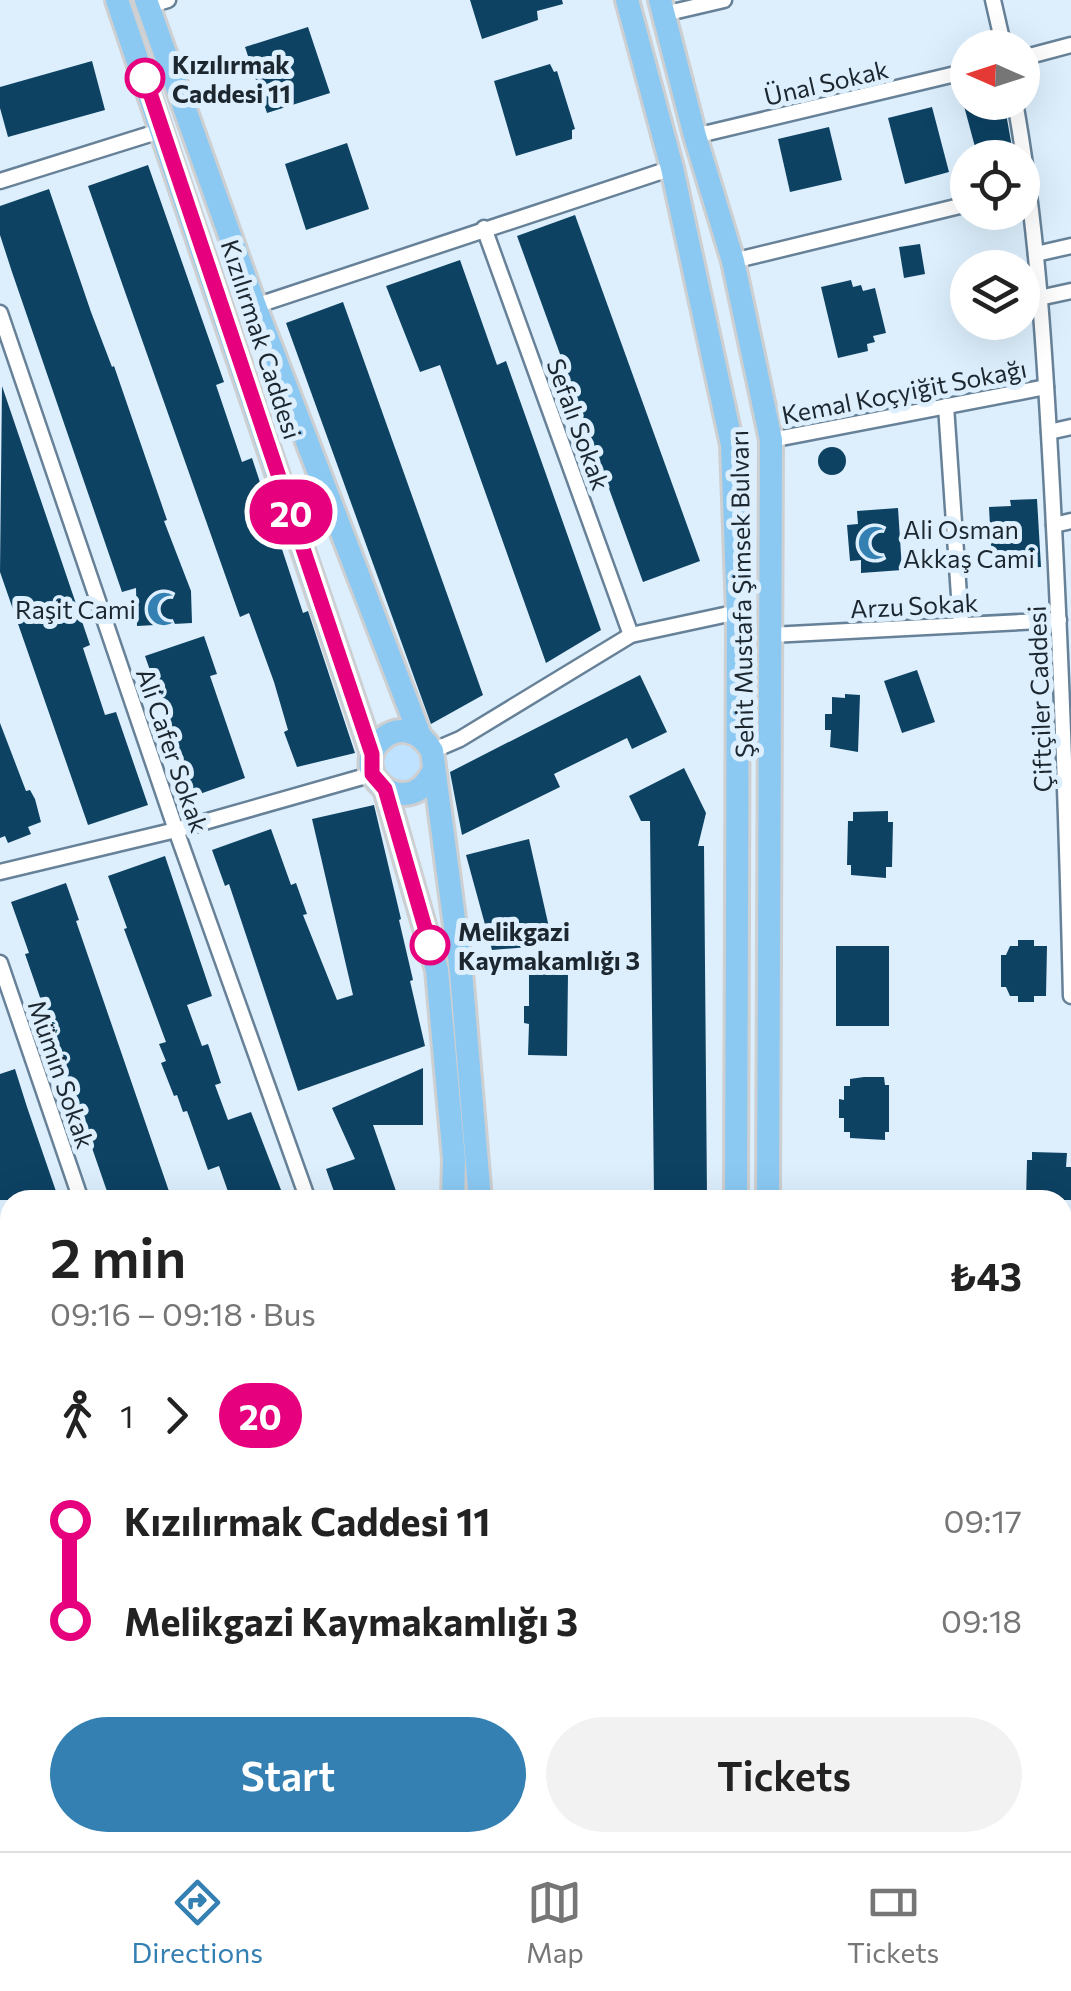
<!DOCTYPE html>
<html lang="en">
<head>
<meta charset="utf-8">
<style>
	body { margin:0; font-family:Commissioner,sans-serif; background:#f2f2f2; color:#222; height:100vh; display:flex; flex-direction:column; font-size:38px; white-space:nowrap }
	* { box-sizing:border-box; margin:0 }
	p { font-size:32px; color:#767676 }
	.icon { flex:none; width:55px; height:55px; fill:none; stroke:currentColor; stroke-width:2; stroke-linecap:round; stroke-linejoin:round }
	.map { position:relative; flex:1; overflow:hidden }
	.drawer { position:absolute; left:0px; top:1190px; width:1072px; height:662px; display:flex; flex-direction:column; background:#fff; border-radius:30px 30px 0 0; box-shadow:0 10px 40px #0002 }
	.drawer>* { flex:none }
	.badge { padding:0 20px; border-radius:32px; font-size:35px; line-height:65px }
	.needle { width:65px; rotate:273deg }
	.controls { position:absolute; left:950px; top:30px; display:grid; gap:20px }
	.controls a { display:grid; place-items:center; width:90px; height:90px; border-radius:50%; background:#fff; box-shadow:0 10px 40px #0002; font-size:50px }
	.map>.badge { position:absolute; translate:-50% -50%; box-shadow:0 0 0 5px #fff }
	.legs { display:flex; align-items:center; gap:15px; height:110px; padding:0 50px; font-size:32px }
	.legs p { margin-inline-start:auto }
	.summary { display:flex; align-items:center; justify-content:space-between; height:170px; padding:0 50px }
	h1 { font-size:55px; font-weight:600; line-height:75px }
	.action { display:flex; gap:20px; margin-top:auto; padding:20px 50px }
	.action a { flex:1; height:115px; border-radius:60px; background:#3580b3; color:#fff; font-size:40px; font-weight:600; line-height:115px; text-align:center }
	.action a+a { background:#f2f2f2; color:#222 }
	ul { padding:0 50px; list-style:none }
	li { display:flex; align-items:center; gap:35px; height:100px; font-size:38px }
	li i { display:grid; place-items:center; width:15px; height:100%; margin:0 12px; background:currentColor }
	li i::after { content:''; width:25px; height:25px; margin:-12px; border:8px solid; border-radius:50%; background:#fff }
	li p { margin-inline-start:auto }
	li:first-child i { background:linear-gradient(#0000 50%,currentColor 0) }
	li:last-child i { background:linear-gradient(currentColor 50%,#0000 0) }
	.tab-bar { display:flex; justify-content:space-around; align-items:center; height:140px; border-top:2px solid #e0e0e0; background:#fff; font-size:28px; color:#767676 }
	.tab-bar a { display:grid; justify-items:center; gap:5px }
	.tab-bar .on { color:#3580b3 }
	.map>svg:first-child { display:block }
	.grass { fill:url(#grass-tufts) }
	.park { fill:url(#park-crowns) }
	.building { fill:#0d4263 }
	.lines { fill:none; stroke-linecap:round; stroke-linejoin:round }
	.street-casing { stroke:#678298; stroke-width:19 }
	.secondary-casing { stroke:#678298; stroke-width:25 }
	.primary-casing { stroke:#cdcfd1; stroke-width:28 }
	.street { stroke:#fff; stroke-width:14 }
	.secondary { stroke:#c5e4f9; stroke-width:20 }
	.primary { stroke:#8bc9f3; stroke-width:22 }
	.line-1-casing { stroke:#fff; stroke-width:22 }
	.line-1 { stroke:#e6007e; stroke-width:15 }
	.stop-1-dot { fill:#fff; stroke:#e6007e; stroke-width:5 }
	.labels { text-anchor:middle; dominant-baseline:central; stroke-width:10; stroke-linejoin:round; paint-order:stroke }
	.stop-label { font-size:25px; font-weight:bold; fill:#1c2730; stroke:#ddeffd; text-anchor:start }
	.street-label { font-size:25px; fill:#1c2730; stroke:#ddeffd }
	.poi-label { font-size:25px; fill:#1c2730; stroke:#ddeffd; text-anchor:start }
</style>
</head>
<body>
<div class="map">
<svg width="1071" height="1851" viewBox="0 0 1071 1851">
	<defs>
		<pattern id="grass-tufts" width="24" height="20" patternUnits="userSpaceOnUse" patternTransform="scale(2.5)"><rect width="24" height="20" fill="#bee2ff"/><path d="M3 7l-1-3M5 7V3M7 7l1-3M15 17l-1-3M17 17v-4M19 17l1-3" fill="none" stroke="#a3c2db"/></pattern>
		<pattern id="park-crowns" width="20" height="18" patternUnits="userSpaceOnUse" patternTransform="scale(2.5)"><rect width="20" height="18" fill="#bee2ff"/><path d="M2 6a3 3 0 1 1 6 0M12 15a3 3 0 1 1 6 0" fill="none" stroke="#a3c2db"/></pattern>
	</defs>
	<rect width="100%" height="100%" fill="#ddeffd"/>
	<circle class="grass" cx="402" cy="763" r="18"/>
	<path class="park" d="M513,1843v8h-173l-2,-8z"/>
	<g class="building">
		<path d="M470,0h92l1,4 -26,7 1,9 -56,19z"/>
		<path d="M308,27l22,66 -63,20 -22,-66z"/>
		<path d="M92,61l13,49 -97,27 -8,-29v-21z"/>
		<path d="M550,64l4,8 3,-1 18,58 -3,1v9l-56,17 -22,-75z"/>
		<path d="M976,102h28l9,51 -6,1 1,4h-30l-14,-52z"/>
		<path d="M932,107l17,65 -44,12 -17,-66z"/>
		<path d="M829,127l13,53 -52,12 -12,-53z"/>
		<path d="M347,143l22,66 -63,21 -21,-66z"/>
		<path d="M148,165l76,217 -8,3 26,77 10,-4 51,155 5,-2 47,142 -58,14 -13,-35 4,-2 -14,-48 -25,-69 -9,4 -116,-328 -36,-103z"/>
		<path d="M49,189l42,123 21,55 2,-1 53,154 -3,1 27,70 1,32 -55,3 -1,-38 -14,4 -110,-320 -12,-37v-29z"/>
		<path d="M575,215l125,346 -57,21 -126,-346z"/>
		<path d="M920,244l5,30 -21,4 -5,-31z"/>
		<path d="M460,260l37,105 9,-4 95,269 -55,33 -106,-298 -20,7 -34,-86z"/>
		<path d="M851,280l2,7 8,-2 2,6 12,-3 11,45 -13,3 2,6 -8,2 1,7 -30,7 -17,-71z"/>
		<path d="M343,302l140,393 -52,29 -145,-401z"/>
		<path d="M2,386l88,259 -7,3 22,67 11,-3 32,93 -60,20 -88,-253z"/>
		<circle cx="832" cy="461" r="14"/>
		<path d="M1037,499l4,68 -27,1v-5l-22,1 -3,-57 22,-1 -1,-6z"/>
		<path d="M898,508l4,62 -41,3v-13l-11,1 -3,-36 11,-1 -1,-13z"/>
		<path d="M204,636l13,38 -7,2 35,102 -51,18 -49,-140z"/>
		<path d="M917,670l18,52 -33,11 -18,-52z"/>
		<path d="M640,675l27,57 -35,17 -5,-11 -73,36 6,13 -98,48 -12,-63z"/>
		<path d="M845,694l15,1 -2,57 -28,-5 1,-17h-6v-16h7v-17l13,1z"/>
		<path d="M0,723l26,68 4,-1 5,9 6,23 -13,5 3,7 -23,9 -3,-7 -5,2z"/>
		<path d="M684,768l22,45 -8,33h6l3,352h-53l-4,-377h-9l-12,-25z"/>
		<path d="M374,805l27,114 -2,1 14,60 -3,1 15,65 -127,45 -69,-207 -4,2 -13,-36 59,-21 20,56 5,-2 11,31 -4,1 34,85 16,-5 -41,-176z"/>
		<path d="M888,811v11h5l-1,45h-6v11l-35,-3v-10h-4l1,-44h5v-9z"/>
		<path d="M529,839l24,106 -61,5 -26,-95z"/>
		<path d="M165,856l47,140 -25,9 15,41 6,-2 13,39 -6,2 13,35 23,-8 32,83 -13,5h-39l-12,-34 -11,4 -21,-59 -4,1 -6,-17 -3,1 -13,-33 5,-2 -7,-17 7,-2 -42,-113 3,-1 -19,-52z"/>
		<path d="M66,883l13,37 -3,1 96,279h-62l-85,-246 4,-1 -18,-51z"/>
		<path d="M1018,940h16v6h13l-1,50h-12v6h-16v-6h-8l-4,-9h-5v-32h5l4,-9h8z"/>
		<rect x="836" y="946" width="53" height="80"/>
		<path d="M529,974h39l-1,82 -39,-1 1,-31 -5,-1v-17h5z"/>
		<path d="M423,1068v57h-50l23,66 -25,9h-34l-11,-31 29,-10 -23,-51z"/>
		<path d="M15,1069l12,38 32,93h-59v-126z"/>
		<path d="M864,1077h20l1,8h4v47h-4v8l-35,-2v-6h-6v-14h-5v-19l5,1v-14h6v-7z"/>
		<path d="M1032,1152l35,1 -1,14h5v33h-45l1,-40h5z"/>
	</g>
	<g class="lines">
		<g class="street-casing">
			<g id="street">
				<path d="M993,0l11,48"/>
				<path d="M148,6l20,-6"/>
				<path d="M664,14l60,-14"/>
				<path d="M1022,58l49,-13"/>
				<path d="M1015,102c23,128 30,257 37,386 9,169 15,338 19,508"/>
				<path d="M695,136l273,-65"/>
				<path d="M0,181l163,-51"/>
				<path d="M484,228l147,407"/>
				<path d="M1036,254l35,-8"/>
				<path d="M733,261l235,-57"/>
				<path d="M1039,298l32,-7"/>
				<path d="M255,306l417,-138"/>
				<path d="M0,313l176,517 132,370"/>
				<path d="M946,406l15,219"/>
				<path d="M1049,432l22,-5"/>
				<path d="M771,440l275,-53"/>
				<path d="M1054,525l17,-4"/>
				<path d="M771,635l288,-15"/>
				<path d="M432,751l28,-12 171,-104 107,-23"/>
				<path d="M0,872l176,-42 197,-56"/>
				<path d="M0,963l81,237"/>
				<path d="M1062,1474l9,-1"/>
				<path d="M0,1533l10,4"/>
				<path d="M0,1809l10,-3"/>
				<path d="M298,1842l2,9"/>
			</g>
		</g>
		<g class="secondary-casing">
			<path id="secondary" d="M1062,1320h9"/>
		</g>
		<g class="primary-casing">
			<g id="primary">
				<path d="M117,0l255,754"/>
				<path d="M146,0l109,306 165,430"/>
				<path d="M627,0l45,168 60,277 6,167 -2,588"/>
				<path d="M660,0l35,136 38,125 38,179 -3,760"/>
				<path d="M433,771c-6,13 -15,23 -30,23 -9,0 -16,-3 -22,-9 -34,-32 23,-82 51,-34l29,221 19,228"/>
				<path d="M385,789l52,181 17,189 -1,41"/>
				<path d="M1062,1659l9,-3"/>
				<path d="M1062,1682l9,-4"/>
				<path d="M1062,1725l9,-3"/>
				<path d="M1062,1766l9,-3"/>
				<path d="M1062,1820l9,-2"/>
				<path d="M541,1842l2,9"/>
				<path d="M591,1851l28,-9"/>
				<path d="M681,1851l25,-9"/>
				<path d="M761,1851l27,-9"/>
				<path d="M855,1851l21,-9"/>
				<path d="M939,1851l111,-9"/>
			</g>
		</g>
		<use href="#street" class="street"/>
		<use href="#secondary" class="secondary"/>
		<use href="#primary" class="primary"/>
	</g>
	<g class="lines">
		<g class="line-1-casing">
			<path id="line-1" d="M145,78l227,676v20l13,15 45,156"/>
		</g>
		<use href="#line-1" class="line-1"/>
	</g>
	<defs>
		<g id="mosque-bare" transform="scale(2.7)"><path d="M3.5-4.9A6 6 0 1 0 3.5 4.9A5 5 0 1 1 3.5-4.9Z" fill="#3580b3" stroke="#ddeffd" stroke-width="2.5" paint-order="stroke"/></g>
	</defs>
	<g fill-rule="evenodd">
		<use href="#mosque-bare" x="875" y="543"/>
		<use href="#mosque-bare" x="164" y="609"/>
	</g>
	<g class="stop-1-dot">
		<circle cx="145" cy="78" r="18"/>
		<circle cx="430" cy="945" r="18"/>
	</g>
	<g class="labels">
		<g class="stop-label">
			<text x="172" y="64">Kızılırmak<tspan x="172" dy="29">Caddesi 11</tspan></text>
			<text x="458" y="931">Melikgazi<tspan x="458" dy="29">Kaymakamlığı 3</tspan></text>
		</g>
		<g class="street-label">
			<text transform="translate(826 82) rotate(-13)">Ünal Sokak</text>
			<text transform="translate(262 339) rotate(72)">Kızılırmak Caddesi</text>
			<text transform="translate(904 391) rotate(-11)">Kemal Koçyiğit Sokağı</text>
			<text transform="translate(579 424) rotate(70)">Sefalı Sokak</text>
			<text transform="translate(741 594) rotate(-91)">Şehit Mustafa Şimsek Bulvarı</text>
			<text transform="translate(914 605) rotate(-3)">Arzu Sokak</text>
			<text transform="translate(1039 699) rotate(-92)">Çiftçiler Caddesi</text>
			<text transform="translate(173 750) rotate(71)">Ali Cafer Sokak</text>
			<text transform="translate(62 1074) rotate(71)">Mümin Sokak</text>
		</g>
		<g class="poi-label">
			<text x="903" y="529">Ali Osman<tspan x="903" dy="29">Akkaş Cami</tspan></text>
			<text x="136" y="609" text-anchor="end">Raşit Cami</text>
		</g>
	</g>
</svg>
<div class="controls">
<a><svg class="needle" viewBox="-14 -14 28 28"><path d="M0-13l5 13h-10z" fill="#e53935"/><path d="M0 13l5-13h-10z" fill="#767676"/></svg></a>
<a><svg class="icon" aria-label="locate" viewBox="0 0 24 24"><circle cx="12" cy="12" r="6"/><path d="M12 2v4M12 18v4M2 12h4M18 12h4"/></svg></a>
<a><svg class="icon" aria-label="layers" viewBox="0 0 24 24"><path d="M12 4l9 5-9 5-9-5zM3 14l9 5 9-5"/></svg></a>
</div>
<b class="badge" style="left:291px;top:512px;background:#e6007e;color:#fff">20</b>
<section class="drawer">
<div class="summary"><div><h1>2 min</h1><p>09:16 – 09:18 · Bus</p></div><b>₺43</b></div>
<div class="legs"><svg class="icon" aria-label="walk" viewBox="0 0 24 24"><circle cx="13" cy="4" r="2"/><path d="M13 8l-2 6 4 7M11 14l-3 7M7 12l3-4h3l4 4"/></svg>1<svg class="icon" aria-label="forward" viewBox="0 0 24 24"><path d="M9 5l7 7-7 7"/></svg><b class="badge" style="background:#e6007e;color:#fff">20</b></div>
<ul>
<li><i style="color:#e6007e"></i><b>Kızılırmak Caddesi 11</b><p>09:17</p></li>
<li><i style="color:#e6007e"></i><b>Melikgazi Kaymakamlığı 3</b><p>09:18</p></li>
</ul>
<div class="action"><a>Start</a><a>Tickets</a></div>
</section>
</div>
<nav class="tab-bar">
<a class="on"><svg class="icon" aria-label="directions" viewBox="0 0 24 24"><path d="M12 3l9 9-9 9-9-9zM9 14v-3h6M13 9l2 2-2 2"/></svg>Directions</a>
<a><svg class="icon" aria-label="map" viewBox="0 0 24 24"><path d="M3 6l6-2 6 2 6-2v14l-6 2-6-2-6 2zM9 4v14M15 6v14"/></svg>Map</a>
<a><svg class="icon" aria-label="tickets" viewBox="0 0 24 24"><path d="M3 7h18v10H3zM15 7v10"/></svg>Tickets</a>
</nav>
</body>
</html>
